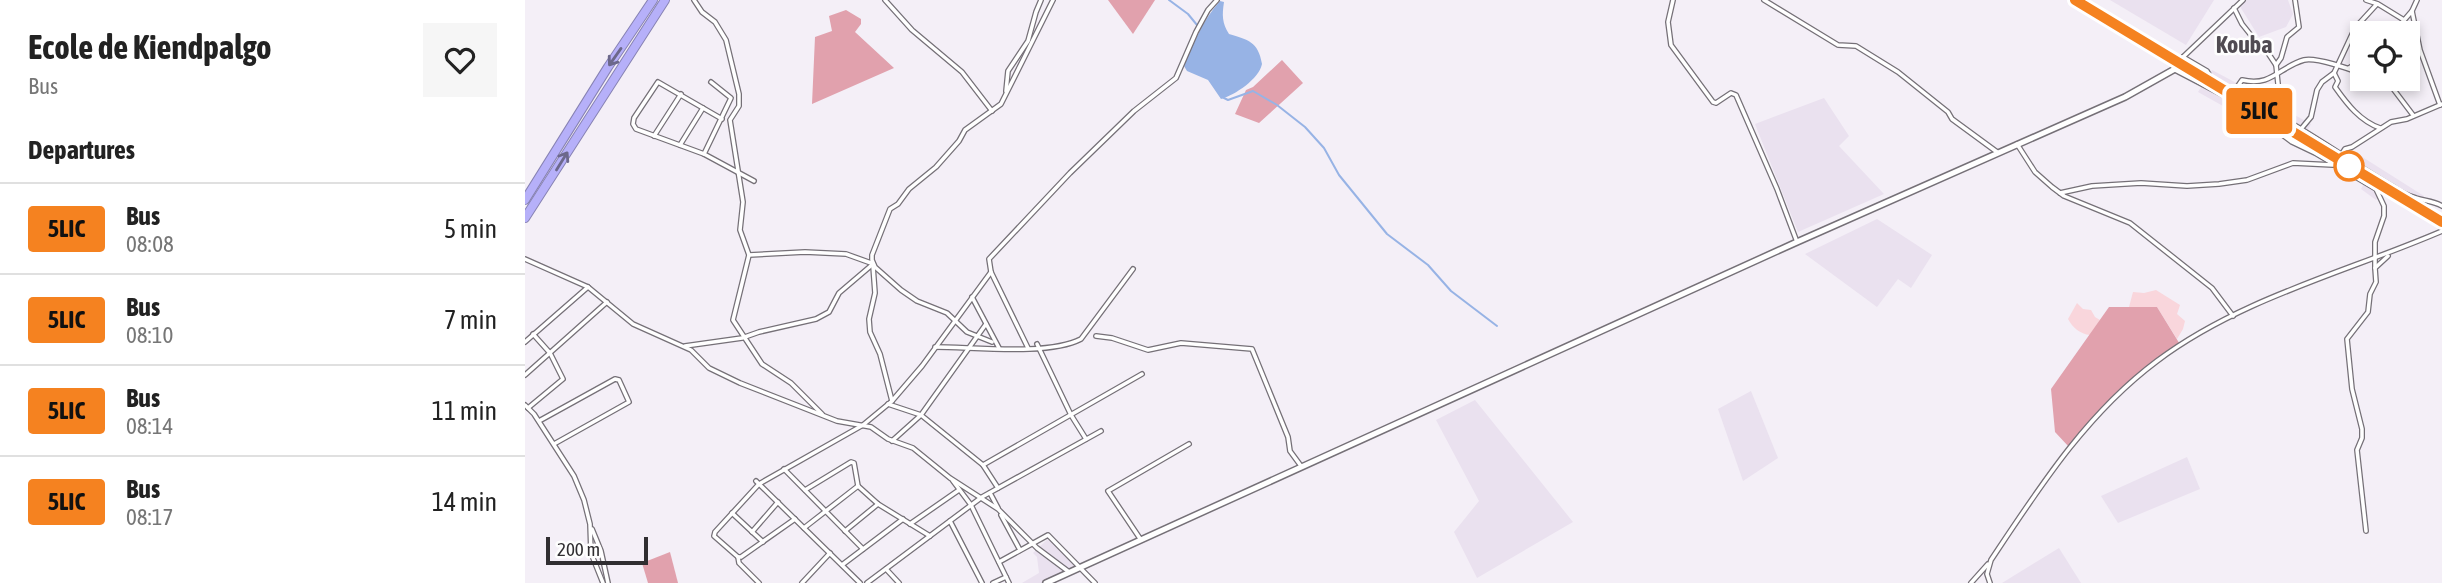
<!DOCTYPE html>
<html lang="en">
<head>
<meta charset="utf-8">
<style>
	body { margin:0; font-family:"Asap Condensed",sans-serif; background:#f6f6f6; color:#222; height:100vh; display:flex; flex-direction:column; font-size:26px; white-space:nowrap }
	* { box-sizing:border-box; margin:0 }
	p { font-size:23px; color:#767676 }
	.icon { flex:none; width:38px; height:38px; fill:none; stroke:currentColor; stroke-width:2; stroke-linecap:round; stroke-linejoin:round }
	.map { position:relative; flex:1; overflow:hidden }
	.sheet { display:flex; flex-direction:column; background:#fff; width:525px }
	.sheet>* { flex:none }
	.badge { padding:0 14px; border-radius:5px; font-size:24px; line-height:46px }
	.fabs { position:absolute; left:1825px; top:21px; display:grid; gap:14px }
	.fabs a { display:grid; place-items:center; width:70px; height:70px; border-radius:0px; background:#fff; box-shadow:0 4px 10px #0003; font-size:35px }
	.scale { position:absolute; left:21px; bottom:18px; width:102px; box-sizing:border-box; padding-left:7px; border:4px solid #302e31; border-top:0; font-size:19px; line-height:24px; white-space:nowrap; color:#302e31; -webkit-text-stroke:5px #fefefe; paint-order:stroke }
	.map>.badge { position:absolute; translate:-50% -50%; box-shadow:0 0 0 4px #fff }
	h2 { padding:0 28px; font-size:26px; line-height:63px }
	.round { display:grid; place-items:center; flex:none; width:74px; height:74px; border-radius:0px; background:#f6f6f6 }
	.head { display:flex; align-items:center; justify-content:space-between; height:119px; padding:0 28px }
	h1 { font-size:33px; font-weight:700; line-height:52px }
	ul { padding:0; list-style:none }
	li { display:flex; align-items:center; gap:21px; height:91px; padding:0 28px; border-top:2px solid #e0e0e0 }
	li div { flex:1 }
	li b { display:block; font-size:26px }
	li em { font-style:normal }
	li .badge { min-width:77px; font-weight:700; text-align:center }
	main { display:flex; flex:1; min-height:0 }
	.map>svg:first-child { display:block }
	.built { fill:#eae1ef }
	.green { fill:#f9d6dc }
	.forest { fill:#e1a1ad }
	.water { fill:#97b3e5 }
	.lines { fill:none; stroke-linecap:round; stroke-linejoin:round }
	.stream { stroke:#97b3e5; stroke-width:2 }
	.street-casing { stroke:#757077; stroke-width:6 }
	.secondary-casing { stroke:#757077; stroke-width:8 }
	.highway-casing { stroke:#8782b3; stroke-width:10 }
	.street { stroke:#fff; stroke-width:3.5 }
	.secondary { stroke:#fff; stroke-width:5 }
	.highway { stroke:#b6b0f9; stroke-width:8 }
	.oneway { stroke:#6c688b }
	.line-casing { stroke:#fff; stroke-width:16 }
	.line { stroke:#f58220; stroke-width:10 }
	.stop-dot { fill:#fff; stroke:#f58220; stroke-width:3.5 }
	.labels { text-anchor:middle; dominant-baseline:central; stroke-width:5; stroke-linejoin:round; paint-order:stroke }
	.quarter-label { font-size:24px; font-weight:bold; fill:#504b52; stroke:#fefefe }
</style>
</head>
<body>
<main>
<section class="sheet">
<div class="head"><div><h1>Ecole de Kiendpalgo</h1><p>Bus</p></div><a class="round"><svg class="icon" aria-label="heart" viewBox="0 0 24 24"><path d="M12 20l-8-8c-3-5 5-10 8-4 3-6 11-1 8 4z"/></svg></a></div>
<h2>Departures</h2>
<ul>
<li><span class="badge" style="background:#f58220;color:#111">5LIC</span><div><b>Bus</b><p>08:08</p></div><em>5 min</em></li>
<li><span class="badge" style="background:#f58220;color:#111">5LIC</span><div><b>Bus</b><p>08:10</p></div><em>7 min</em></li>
<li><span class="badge" style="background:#f58220;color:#111">5LIC</span><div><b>Bus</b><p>08:14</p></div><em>11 min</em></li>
<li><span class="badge" style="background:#f58220;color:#111">5LIC</span><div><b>Bus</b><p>08:17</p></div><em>14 min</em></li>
</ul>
</section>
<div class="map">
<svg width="1917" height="583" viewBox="0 0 1917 583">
	<rect width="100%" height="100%" fill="#f4eff7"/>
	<g class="built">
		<path d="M1585,0h104l-28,45z"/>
		<path d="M1720,0h43l5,14 -7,13 -27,10 -20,-32z"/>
		<path d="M1687,70l45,24 3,-4 11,8 -2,3 42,23 -3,6 33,21 4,-5 79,50 -7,12 -32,-20 -9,12 -15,-11 6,-11 -122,-74 -6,11 -41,-23z"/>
		<path d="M1299,98l25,38 -10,10 45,48 -86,38 -43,-108z"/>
		<path d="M1352,219l55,36 -21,33 -13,-9 -21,28 -72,-53z"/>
		<path d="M1226,391l27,67 -35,23 -25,-72z"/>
		<path d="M950,400l98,122 -96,56 -23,-46 25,-31 -43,-81z"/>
		<path d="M1662,457l13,32 -82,34 -17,-27z"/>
		<path d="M525,537l31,29 -35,17h-24l17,-10 -2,-16 -4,-4z"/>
		<path d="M1534,548l22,35h-79z"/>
	</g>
	<g class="green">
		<path d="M1631,290l24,15 -3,9 8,7 -2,8 -6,10 -20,-32h-28l4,-15 11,1z"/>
		<path d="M1552,303l6,6 8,1 4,7 5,3 -10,15c-10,-1 -17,-7 -22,-16z"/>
	</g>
	<g class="forest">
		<path d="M583,0h47l-22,34z"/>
		<path d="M321,10l15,9v5l-6,8 39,36 -82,36 3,-67 17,-6 -3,-15z"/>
		<path d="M757,60l21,23 -44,40 -24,-9 11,-24 7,-3z"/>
		<path d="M1584,307h48l24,39c-44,27 -77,64 -112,101l-14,-15 -4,-43z"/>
		<path d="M145,552l8,31h-30l-6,-20z"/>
	</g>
	<path class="water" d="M695,1l4,1c-2,13 -2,21 5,32 19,6 29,7 33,30 -3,15 -27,31 -41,35l-13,-19 -21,-9 -3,-5c10,-24 19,-46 36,-65z"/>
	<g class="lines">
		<g class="stream">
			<path d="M644,0l19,14 9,11"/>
			<path d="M697,97l6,3 25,-9 24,14 28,22 19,21 15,27 48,59 41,31 23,26 46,35"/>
		</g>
		<g class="street-casing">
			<g id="street">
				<path d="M169,0l8,12 13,10 11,18 13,54v12l-9,14 13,82 -3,28 9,25 -16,65 29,44 29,19 31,31"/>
				<path d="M360,0l27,30 50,42 30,39"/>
				<path d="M1148,0l-5,22 3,23 42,57 3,1 15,-10 5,2 41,94 20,53"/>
				<path d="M1239,0l74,45 18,1 42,26 50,40 4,7 45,33"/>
				<path d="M1841,0l12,4 26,16"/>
				<path d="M1709,8l8,16 16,20 8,6 10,15 3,28 14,30"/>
				<path d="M1887,11l8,39 20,55"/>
				<path d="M1868,33l19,-22 5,-11"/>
				<path d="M1883,51l11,-4"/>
				<path d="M1658,57l24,14 4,7 10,6"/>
				<path d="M1657,58l61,-58"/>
				<path d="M1751,65l5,-7 6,-21 12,-10 -4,-27"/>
				<path d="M1824,68l14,-9"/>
				<path d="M1650,70l48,25 30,18 39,29 23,11 61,36 8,17v10l-9,26v26"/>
				<path d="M1809,73l4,8 -3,6c12,17 25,34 45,41"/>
				<path d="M1854,79l9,3 25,33"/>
				<path d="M481,91l2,-20 20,-30 8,-29 5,-12"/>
				<path d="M1708,93l9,-13c30,7 37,-13 62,-20 12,-3 46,9 59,14"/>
				<path d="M1721,99c51,24 97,58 146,87 7,5 16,10 24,12 9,3 18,3 26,8"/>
				<path d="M197,119l-64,-37 -24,36 -1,6 3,5 68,25 50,27"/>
				<path d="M1776,129l10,-12 6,-27 5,-8 12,-9 21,-45 22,-24"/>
				<path d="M129,136l27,-42"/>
				<path d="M1492,144l18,28 17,15 12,9 66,27 82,65 21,28"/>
				<path d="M155,145l23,-37"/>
				<path d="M179,154l27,-56 -20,-16"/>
				<path d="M1816,155l4,-6 7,-2 39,-25 16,-3 35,-15"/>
				<path d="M1535,193l32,-7 49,-3 46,3 32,-2 28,-4 46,-17 40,2"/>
				<path d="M224,255l56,-3 41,2 25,9"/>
				<path d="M0,259l63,28 45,37 58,26 18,18 31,15 97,38 34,6 17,12 25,9 37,30 48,31 39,39 32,24"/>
				<path d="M348,266l2,27 -6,26 1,13 10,22 12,47"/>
				<path d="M447,297l27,51"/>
				<path d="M571,336l16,2 36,12 33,-7 71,6 36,88 2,14 11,15"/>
				<path d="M0,342l63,-55"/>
				<path d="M467,342l-25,-10 -20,-19 -30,-12 -16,-11 -26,-23 -3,-7v-5l18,-46 8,-5 11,-15 27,-22 23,-26 6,-11 36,-26 52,-104"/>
				<path d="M512,344l34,71 15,24"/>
				<path d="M160,346l57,-8 17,-6 57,-13 13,-7 10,-19 34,-29"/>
				<path d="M410,347c39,0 113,9 146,-8l52,-70"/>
				<path d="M503,348l-37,-76 -2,-13 81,-86 64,-62 42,-33 20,-46 12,-22 9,-10"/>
				<path d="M0,375l82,-73"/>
				<path d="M363,404l33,11 62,50 15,23"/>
				<path d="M0,405l9,9 40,62 10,24 6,24 1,29 12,30"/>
				<path d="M3,408l35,-29 -13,-26 -17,-19"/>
				<path d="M14,421l76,-42 4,1 10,22 -75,42"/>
				<path d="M367,441l29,-26 65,-91"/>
				<path d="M458,465l159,-91"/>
				<path d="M259,469l79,80"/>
				<path d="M231,481l104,102"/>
				<path d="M428,481l18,24 38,78"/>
				<path d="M280,490l46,-28 3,1 4,23 20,18 52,32"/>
				<path d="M465,493l8,15"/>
				<path d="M207,513l31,29"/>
				<path d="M476,515l19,35"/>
				<path d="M270,519l-54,38h-3l-24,-21 1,-4 44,-48 104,-59 29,-24 30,-35 69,-94"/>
				<path d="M425,521l32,62"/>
				<path d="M385,524l49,-34"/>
				<path d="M279,528l54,-42"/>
				<path d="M67,529l9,22 7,32"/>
				<path d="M320,531l33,-27"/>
				<path d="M1841,531l-9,-81 5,-12v-9l-10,-40 -5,-50 21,-27 2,-18 6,-12 -1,-14 13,-12"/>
				<path d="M227,532l26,-30"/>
				<path d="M616,540l-33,-49 81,-47"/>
				<path d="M213,557l1,6 20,20"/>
				<path d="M474,562l49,-27 47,48"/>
				<path d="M317,565l61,-46"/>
				<path d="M361,569l13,14"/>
				<path d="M277,583l28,-30"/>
				<path d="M342,583l115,-86 119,-66"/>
				<path d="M468,583l13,-6"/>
				<path d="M1446,583l17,-19"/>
				<path d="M1465,583l-3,-9 4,-14c48,-72 95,-146 166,-199 84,-63 190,-89 285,-130"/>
			</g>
		</g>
		<g class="secondary-casing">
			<path id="secondary" d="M521,583l751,-341 328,-145 57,-32"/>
		</g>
		<g class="highway-casing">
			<g id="highway">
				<path d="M1550,0l367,222"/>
				<path d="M0,200l83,-133 45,-67"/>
				<path d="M0,218l140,-218"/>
			</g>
		</g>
		<use href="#street" class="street"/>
		<use href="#secondary" class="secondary"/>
		<use href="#highway" class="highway"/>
	</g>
	<defs><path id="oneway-shaft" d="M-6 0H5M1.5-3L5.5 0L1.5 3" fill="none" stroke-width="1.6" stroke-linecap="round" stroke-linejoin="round" transform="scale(1.75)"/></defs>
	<g class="oneway">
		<use href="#oneway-shaft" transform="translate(90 57) rotate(125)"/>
		<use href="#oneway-shaft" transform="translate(37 161) rotate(-58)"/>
	</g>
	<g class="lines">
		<g class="line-casing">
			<path id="line" d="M1550,0l367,222"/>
		</g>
		<use href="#line" class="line"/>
	</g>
	<circle class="stop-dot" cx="1824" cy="166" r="14"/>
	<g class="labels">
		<g class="quarter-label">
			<text x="1719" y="44">Kouba</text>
		</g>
	</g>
</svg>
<div class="fabs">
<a><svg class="icon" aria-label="locate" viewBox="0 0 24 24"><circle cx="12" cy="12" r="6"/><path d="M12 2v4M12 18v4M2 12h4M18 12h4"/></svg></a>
</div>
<div class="scale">200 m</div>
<b class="badge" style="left:1734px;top:111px;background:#f58220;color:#111">5LIC</b>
</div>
</main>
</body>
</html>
